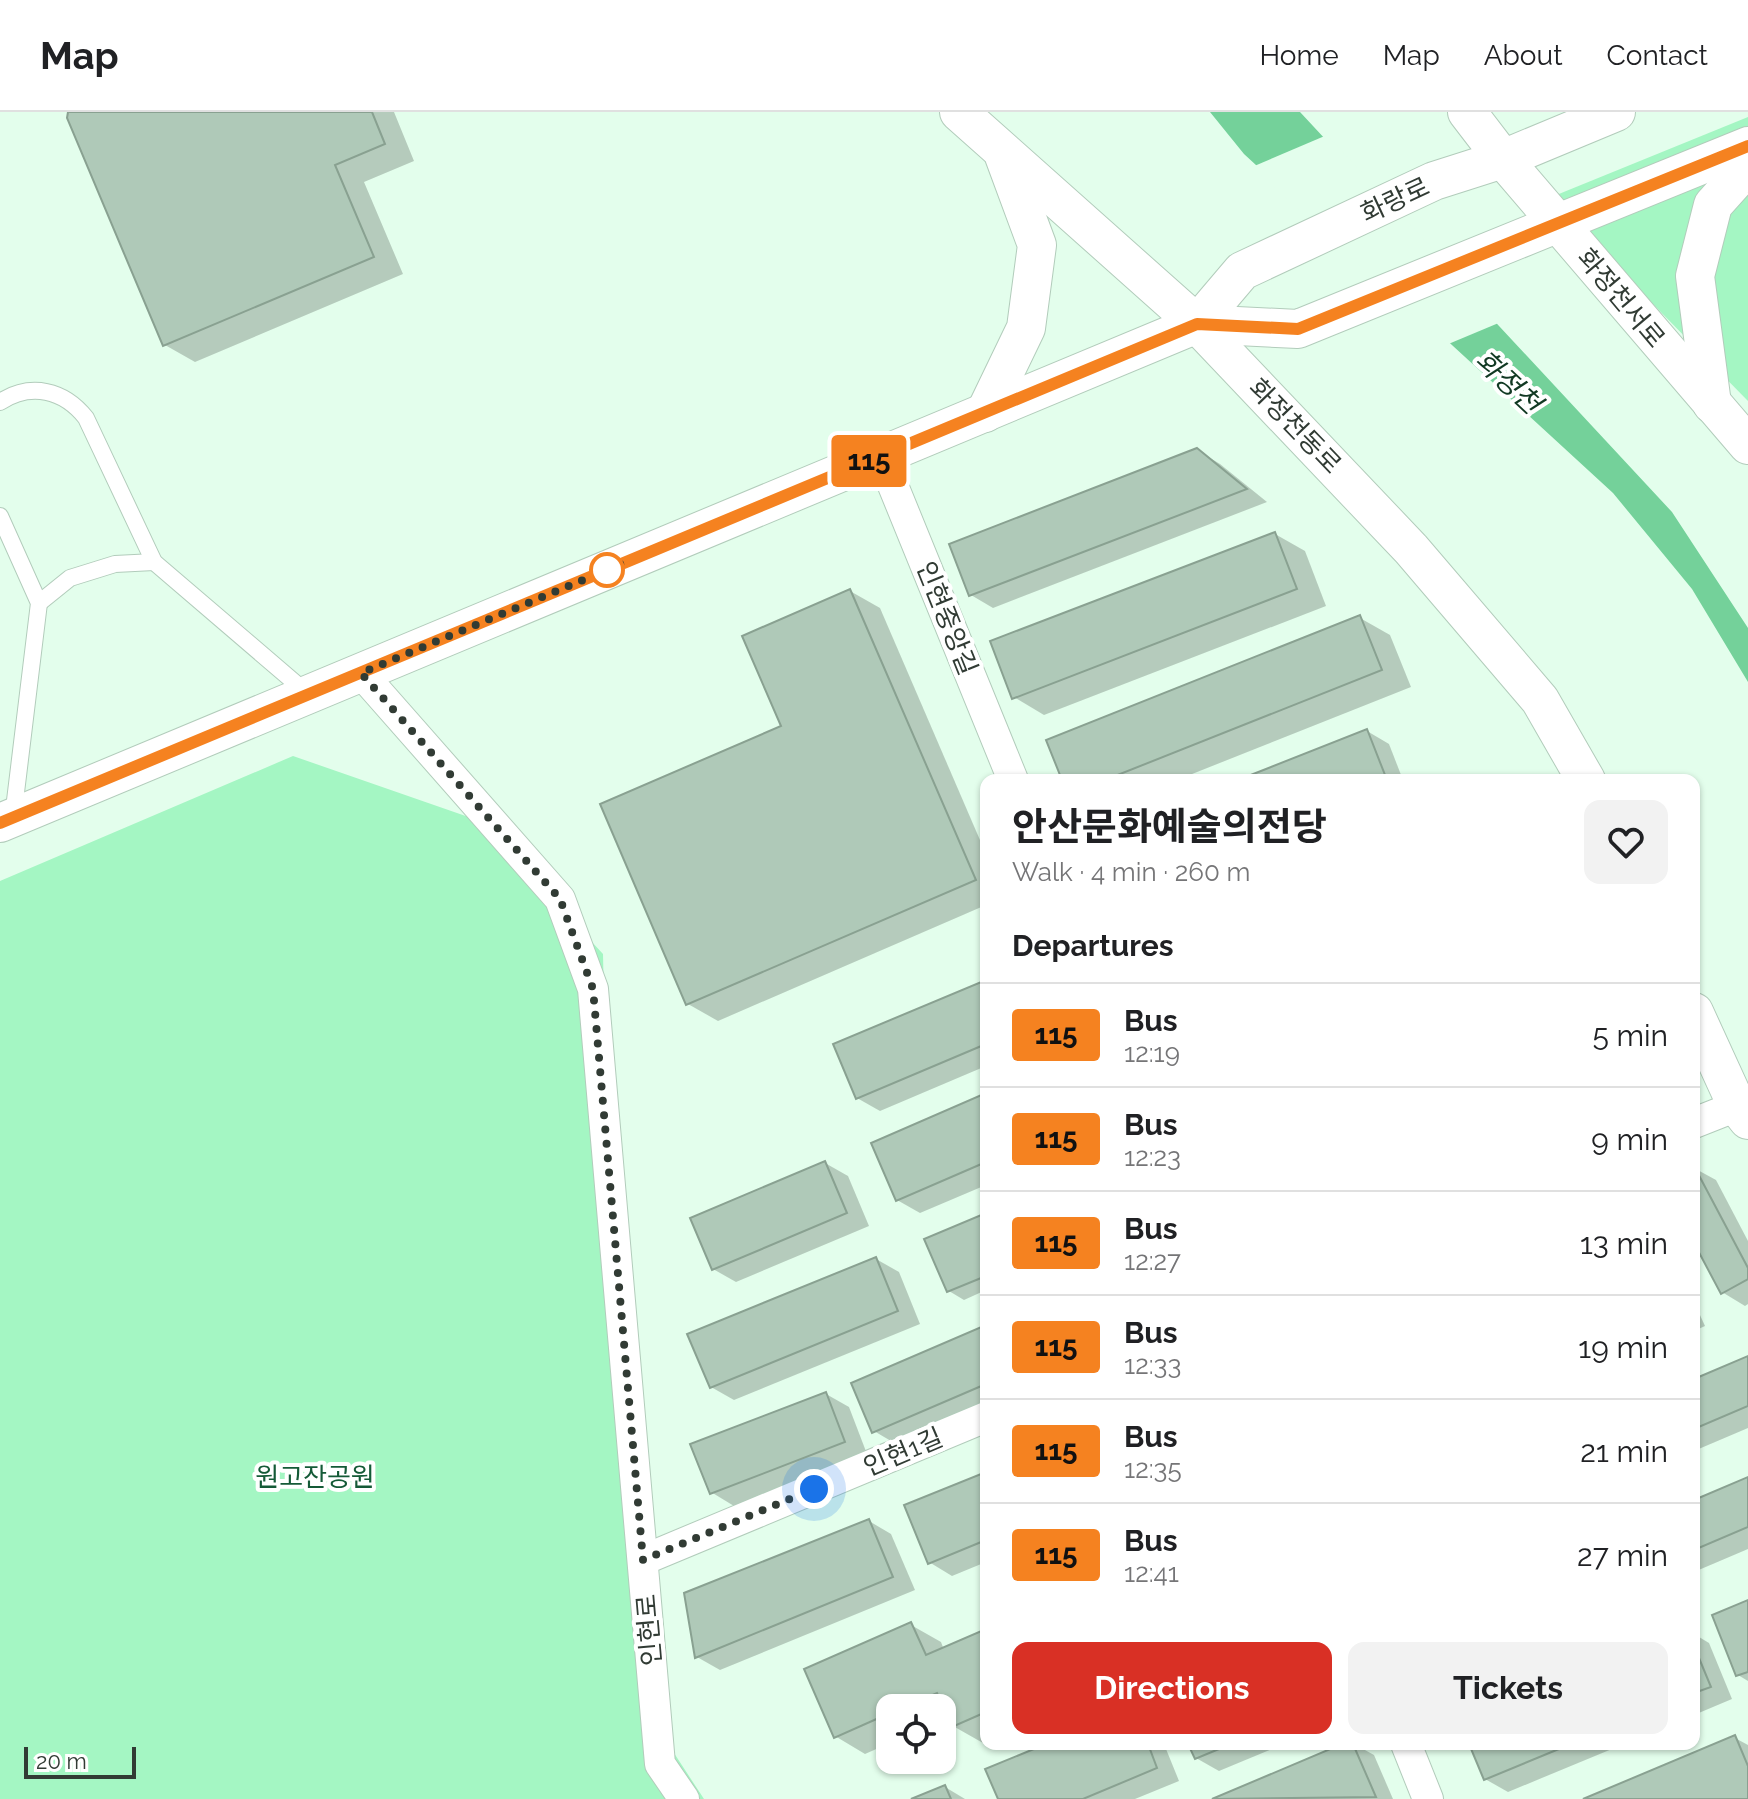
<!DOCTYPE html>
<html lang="en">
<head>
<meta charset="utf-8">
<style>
	body { margin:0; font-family:Raleway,"Noto Sans KR",sans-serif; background:#f2f2f2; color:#202124; height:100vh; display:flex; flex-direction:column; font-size:30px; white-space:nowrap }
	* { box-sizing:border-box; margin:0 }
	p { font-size:26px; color:#757577 }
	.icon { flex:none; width:44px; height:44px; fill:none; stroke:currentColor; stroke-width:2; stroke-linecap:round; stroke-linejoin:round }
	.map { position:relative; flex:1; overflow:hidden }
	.details { position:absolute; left:980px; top:662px; width:720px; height:976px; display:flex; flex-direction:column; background:#fff; border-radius:16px; box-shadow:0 2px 6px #0004 }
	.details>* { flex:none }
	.badge { padding:0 16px; border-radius:6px; font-size:28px; line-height:52px }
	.controls { position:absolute; left:876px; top:1582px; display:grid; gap:16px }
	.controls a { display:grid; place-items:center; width:80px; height:80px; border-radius:16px; background:#fff; box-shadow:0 2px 6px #0004; font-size:40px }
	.scale { position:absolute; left:24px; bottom:20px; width:112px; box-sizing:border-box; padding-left:8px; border:4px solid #313b34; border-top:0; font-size:22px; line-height:28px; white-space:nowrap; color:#313b34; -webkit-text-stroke:6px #fff; paint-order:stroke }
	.you { position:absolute; width:40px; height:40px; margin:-20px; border:6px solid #fff; border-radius:50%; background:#1a73e8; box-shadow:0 0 0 12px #1a73e833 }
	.map>.badge { position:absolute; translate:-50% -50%; box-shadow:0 0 0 4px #fff }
	h2 { padding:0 32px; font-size:30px; line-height:72px }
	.round { display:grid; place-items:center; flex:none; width:84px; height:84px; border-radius:16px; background:#f2f2f2 }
	.overview { display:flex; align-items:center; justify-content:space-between; height:136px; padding:0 32px }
	h1 { font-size:38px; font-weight:700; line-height:60px }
	.cta { display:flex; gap:16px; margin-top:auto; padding:16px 32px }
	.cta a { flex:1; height:92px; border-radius:16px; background:#d93025; color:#fff; font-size:32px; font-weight:700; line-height:92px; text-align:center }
	.cta a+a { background:#f2f2f2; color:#202124 }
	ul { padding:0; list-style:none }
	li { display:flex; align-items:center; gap:24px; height:104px; padding:0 32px; border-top:2px solid #e0e0e0 }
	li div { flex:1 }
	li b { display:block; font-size:30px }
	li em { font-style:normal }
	li .badge { min-width:88px; font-weight:700; text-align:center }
	header { display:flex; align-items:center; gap:48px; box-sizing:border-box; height:112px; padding:0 40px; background:#fff; border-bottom:2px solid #e0e0e0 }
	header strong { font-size:38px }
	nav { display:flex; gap:44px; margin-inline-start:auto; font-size:28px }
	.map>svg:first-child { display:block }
	.green { fill:#a4f6c3 }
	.water { fill:#74d19a }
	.pier { fill:#e3feec }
	.shadow { fill:#0003 }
	.building { fill:#afc9b8; stroke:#89a191; stroke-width:2 }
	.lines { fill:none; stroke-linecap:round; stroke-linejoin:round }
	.service-casing { stroke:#b2ccbb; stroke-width:18 }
	.minor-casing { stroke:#b2ccbb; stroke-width:32 }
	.tertiary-casing { stroke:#b2ccbb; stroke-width:40 }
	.service { stroke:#fff; stroke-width:16 }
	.minor { stroke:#fff; stroke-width:30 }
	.tertiary { stroke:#fff; stroke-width:38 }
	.line-casing { stroke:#fff; stroke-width:18 }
	.line { stroke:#f58220; stroke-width:12 }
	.walk { stroke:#313b34; stroke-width:8; stroke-dasharray:0 14.4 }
	.stop-dot { fill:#fff; stroke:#f58220; stroke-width:4 }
	.labels { text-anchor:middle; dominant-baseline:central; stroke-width:8; stroke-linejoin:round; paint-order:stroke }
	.street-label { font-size:26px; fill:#313b34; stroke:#fff }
	.park-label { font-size:26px; fill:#145a37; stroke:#fff }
	.water-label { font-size:28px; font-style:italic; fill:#113923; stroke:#fff }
</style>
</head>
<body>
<header>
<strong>Map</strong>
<nav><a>Home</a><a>Map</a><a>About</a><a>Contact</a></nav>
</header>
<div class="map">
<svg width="1748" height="1687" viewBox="0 0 1748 1687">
	<rect width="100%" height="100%" fill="#e3feec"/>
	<g class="green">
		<path d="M1748,5v284l-199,-203z"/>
		<path d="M293,644l187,65 123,133 2,93 67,703 32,49h-704v-918z"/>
	</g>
	<path class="water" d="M1210,0h90l372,400 76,116v54l-56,-93 -79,-96 -369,-339z"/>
	<path class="pier" d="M1327,23l174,187 -55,23 -194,-178z"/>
	<g class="shadow">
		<path d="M70,0h324l20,49 -50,21 39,92 -208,88 -30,-17z"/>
		<path d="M1197,338l23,14 47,38 -274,106 -22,-13z"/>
		<path d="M1275,422l30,17 21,55 -282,109 -30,-18z"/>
		<path d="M850,479l30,17 106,246v51l-268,116 -30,-17 95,-277z"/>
		<path d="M1360,506l30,17 21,52 -234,93h-113z"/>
		<path d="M1367,619l22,13 14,36h-160z"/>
		<path d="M986,870v84l-106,45 -23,-13z"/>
		<path d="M986,984v89l-66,28 -23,-13z"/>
		<path d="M825,1051l23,13 21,50 -133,56 -23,-13z"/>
		<path d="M1694,1056l22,12 32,61v63l-3,2 -23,-14 -28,-54z"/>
		<path d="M986,1103v75l-22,10 -15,-9z"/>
		<path d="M876,1147l23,13 21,52 -186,76 -23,-13z"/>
		<path d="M1694,1190l11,24 -11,5z"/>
		<path d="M986,1215v79l-90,38 -22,-13z"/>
		<path d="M1748,1246v70l-54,23v-70z"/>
		<path d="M826,1282l23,13 18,47 -133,52 -23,-14z"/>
		<path d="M986,1362v88l-34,14 -23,-14z"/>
		<path d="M1748,1367v70l-54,23v-70z"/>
		<path d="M869,1409l22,13 24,56 -195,80 -23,-13z"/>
		<path d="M1748,1491v78l-10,-6z"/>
		<path d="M911,1513l30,17 3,8 42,-18v110l-3,1 -30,-17 -3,-9 -8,3v-12h-52v35l-25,11 -30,-18z"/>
		<path d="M1694,1522l15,9 23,56 -38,16z"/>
		<path d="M1735,1626l13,7v54h-160z"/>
		<path d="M1051,1632h113l15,37 -44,18h-135z"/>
		<path d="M1191,1632h93l-65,27 -23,-13z"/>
		<path d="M1347,1632h7l20,11 19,44h-176z"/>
		<path d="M1471,1632h153l-116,48 -23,-13z"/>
		<path d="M945,1675l20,12h-49z"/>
	</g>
	<g class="building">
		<path d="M68,0h304l13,32 -50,21 39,92 -211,89 -96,-228z"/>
		<path d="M1197,336l50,41 -278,107 -20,-52z"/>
		<path d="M1275,420l22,57 -285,110 -22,-58z"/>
		<path d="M850,477l126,291 -290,125 -86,-201 181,-78 -39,-90z"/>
		<path d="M1360,503l22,55 -277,110h-43l-16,-40z"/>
		<path d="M1367,617l18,46 -13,5h-134z"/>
		<path d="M986,868v64l-130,55 -23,-55z"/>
		<path d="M986,981v69l-90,39 -25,-58z"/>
		<path d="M825,1049l22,52 -135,57 -22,-52z"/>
		<path d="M1694,1054l54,102v11l-27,15 -27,-51z"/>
		<path d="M986,1101v63l-39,16 -23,-53z"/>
		<path d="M876,1145l22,54 -188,77 -23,-54z"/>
		<path d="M986,1213v59l-114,49 -21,-50z"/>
		<path d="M1748,1244v50l-54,23v-50z"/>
		<path d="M826,1280l19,50 -135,52 -20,-50z"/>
		<path d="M986,1360v68l-58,24 -24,-59z"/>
		<path d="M1748,1365v50l-54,23v-50z"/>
		<path d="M869,1407l24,58 -198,81 -11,-65z"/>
		<path d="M1748,1488v72l-12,4 -24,-61z"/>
		<path d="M911,1510l15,33 60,-26v83l-34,15 -15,-34 -35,15h-12v5l-56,25 -30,-69z"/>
		<path d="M1694,1534l17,41 -17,6z"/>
		<path d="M1735,1623l13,31v33h-165z"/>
		<path d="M1046,1632h102l9,24 -74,31h-85l-13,-30z"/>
		<path d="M1188,1632h43l-36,15z"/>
		<path d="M1342,1632h11l23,53 -164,2z"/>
		<path d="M1469,1632h102l-87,36z"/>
		<path d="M945,1673l6,14h-40z"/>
	</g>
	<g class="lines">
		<g class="service-casing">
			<g id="service">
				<path d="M0,290c31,-20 64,-12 86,16l68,144 153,131"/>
				<path d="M0,404l39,87 -26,214"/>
				<path d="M39,491l31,-25 45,-14 39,-2"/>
			</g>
		</g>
		<g class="minor-casing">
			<g id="minor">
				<path d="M881,344l132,324"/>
				<path d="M361,561l199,226 33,90 67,775 24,35"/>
				<path d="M1694,1011l43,-17"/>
				<path d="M643,1448l343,-143"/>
				<path d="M1406,1632l22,55"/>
			</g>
		</g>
		<g class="tertiary-casing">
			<g id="tertiary">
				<path d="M959,0l238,212 214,225 129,151 46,80"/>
				<path d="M1467,0l36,47 245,286"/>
				<path d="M1197,212l45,-53 192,-90 69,-22 113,-47"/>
				<path d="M1712,292l-17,-128 18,-71 26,-29 9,-4"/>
				<path d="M985,301l41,-85 11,-83 -33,-89"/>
				<path d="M0,711l1197,-499 101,5 450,-183"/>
				<path d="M1694,900l43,94 11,14"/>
			</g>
		</g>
		<use href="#service" class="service"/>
		<use href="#minor" class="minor"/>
		<use href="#tertiary" class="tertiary"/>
	</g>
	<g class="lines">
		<g class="line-casing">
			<path id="line" d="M0,711l1197,-499 101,5 450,-183"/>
		</g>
		<use href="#line" class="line"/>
		<path class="walk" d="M607,458l14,-6 -260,109 199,226 33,90 50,571 171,-71"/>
	</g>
	<circle class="stop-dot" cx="607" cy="458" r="16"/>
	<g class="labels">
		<g class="street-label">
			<text transform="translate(1395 88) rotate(-25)">화랑로</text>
			<text transform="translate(1621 186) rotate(50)">화정천서로</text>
			<text transform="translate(1295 314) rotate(46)">화정천동로</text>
			<text transform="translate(947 506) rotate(68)">인현중앙길</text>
			<text transform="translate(903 1340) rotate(-23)">인현1길</text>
			<text transform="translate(649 1518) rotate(-95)">인현로</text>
		</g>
		<g class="park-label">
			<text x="315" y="1365">원고잔공원</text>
		</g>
		<g class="water-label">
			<text transform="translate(1508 270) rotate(43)">화정천</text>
		</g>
	</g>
</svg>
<div class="controls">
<a><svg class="icon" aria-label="locate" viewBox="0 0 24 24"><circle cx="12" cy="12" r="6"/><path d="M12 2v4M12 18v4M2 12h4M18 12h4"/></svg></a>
</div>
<div class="scale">20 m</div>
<div class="you" style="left:814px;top:1377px"></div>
<b class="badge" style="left:869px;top:349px;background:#f58220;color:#111">115</b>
<section class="details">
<div class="overview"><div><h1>안산문화예술의전당</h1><p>Walk · 4 min · 260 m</p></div><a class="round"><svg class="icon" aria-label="heart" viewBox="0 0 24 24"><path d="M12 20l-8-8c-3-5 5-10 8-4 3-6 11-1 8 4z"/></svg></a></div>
<h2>Departures</h2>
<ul>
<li><span class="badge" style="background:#f58220;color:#111">115</span><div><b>Bus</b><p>12:19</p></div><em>5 min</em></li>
<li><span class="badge" style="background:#f58220;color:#111">115</span><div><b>Bus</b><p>12:23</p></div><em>9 min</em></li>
<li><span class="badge" style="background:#f58220;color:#111">115</span><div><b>Bus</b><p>12:27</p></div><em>13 min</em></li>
<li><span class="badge" style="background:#f58220;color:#111">115</span><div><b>Bus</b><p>12:33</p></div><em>19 min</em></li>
<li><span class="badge" style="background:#f58220;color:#111">115</span><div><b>Bus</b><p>12:35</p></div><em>21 min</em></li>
<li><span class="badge" style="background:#f58220;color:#111">115</span><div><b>Bus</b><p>12:41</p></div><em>27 min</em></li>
</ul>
<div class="cta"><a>Directions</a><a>Tickets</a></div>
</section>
</div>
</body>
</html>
